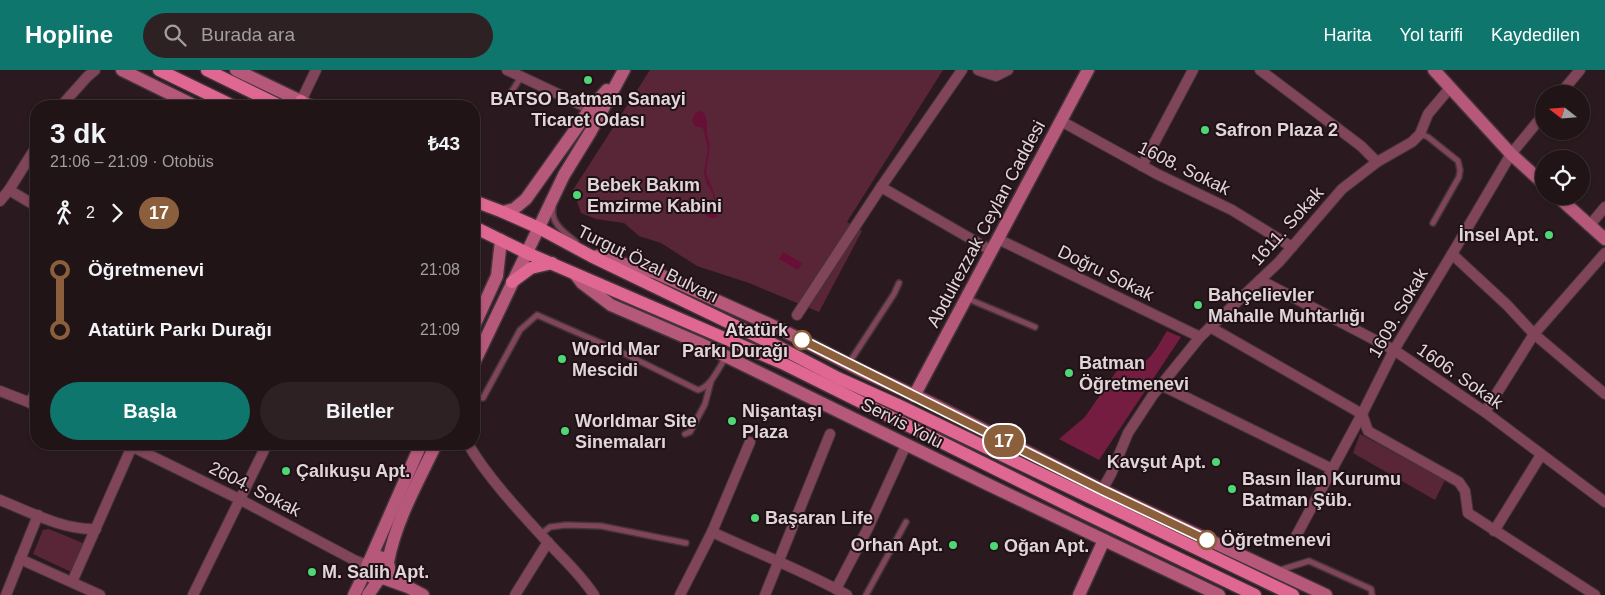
<!DOCTYPE html>
<html lang="tr">
<head>
<meta charset="utf-8">
<style>
	body { margin:0; font-family:Arial,sans-serif; background:#2d2124; color:#f1f3f6; height:100vh; display:flex; flex-direction:column; font-size:19px; white-space:nowrap }
	* { box-sizing:border-box; margin:0 }
	p { font-size:16px; color:#a29ea1 }
	.icon { flex:none; width:28px; height:28px; fill:none; stroke:currentColor; stroke-width:2; stroke-linecap:round; stroke-linejoin:round }
	.map { position:relative; flex:1; overflow:hidden }
	.drawer { position:absolute; left:30px; top:30px; width:450px; height:350px; display:flex; flex-direction:column; background:#201417; border-radius:20px; box-shadow:0 1px 4px #0004,0 0 0 1px #3d3336 }
	.drawer>* { flex:none }
	.badge { padding:0 10px; border-radius:16px; font-size:18px; line-height:32px }
	.needle { width:32px; rotate:287deg }
	.buttons { position:absolute; left:1535px; top:15px; display:grid; gap:10px }
	.buttons a { display:grid; place-items:center; width:55px; height:55px; border-radius:50%; background:#201417; box-shadow:0 1px 4px #0004,0 0 0 1px #3d3336; font-size:25px }
	.map>.badge { position:absolute; translate:-50% -50%; box-shadow:0 0 0 2px #fff }
	.legs { display:flex; align-items:center; gap:8px; height:55px; padding:0 20px; font-size:16px }
	.legs p { margin-inline-start:auto }
	.head { display:flex; align-items:center; justify-content:space-between; height:85px; padding:0 20px }
	h1 { font-size:28px; font-weight:700; line-height:38px }
	.button { display:flex; gap:10px; margin-top:auto; padding:10px 20px }
	.button a { flex:1; height:58px; border-radius:30px; background:#0f766e; color:#fff; font-size:20px; font-weight:700; line-height:58px; text-align:center }
	.button a+a { background:#2d2124; color:#f1f3f6 }
	ul { padding:0 20px; list-style:none }
	li { display:flex; align-items:center; gap:18px; height:60px; font-size:19px }
	li i { display:grid; place-items:center; width:8px; height:100%; margin:0 6px; background:currentColor }
	li i::after { content:''; width:12px; height:12px; margin:-6px; border:4px solid; border-radius:50%; background:#201417 }
	li p { margin-inline-start:auto }
	li:first-child i { background:linear-gradient(#0000 50%,currentColor 0) }
	li:last-child i { background:linear-gradient(currentColor 50%,#0000 0) }
	header { display:flex; align-items:center; gap:30px; box-sizing:border-box; height:70px; padding:0 25px; background:#0f766e; color:#fff }
	header strong { font-size:24px }
	nav { display:flex; gap:28px; margin-inline-start:auto; font-size:18px }
	.search { width:350px; height:45px; background:#2d2124; display:flex; align-items:center; gap:12px; box-sizing:border-box; padding:0 18px; border-radius:28px; color:#a29ea1; font-size:19px }
	.map>svg:first-child { display:block }
	.green { fill:#592638 }
	.forest { fill:#741d41 }
	.water { fill:#670f37 }
	.lines { fill:none; stroke-linecap:round; stroke-linejoin:round }
	.lane-casing { stroke:#443439; stroke-width:8 }
	.street-casing { stroke:#443439; stroke-width:12 }
	.secondary-casing { stroke:#443439; stroke-width:15 }
	.primary-casing { stroke:#443439; stroke-width:15 }
	.lane { stroke:#804559; stroke-width:5 }
	.street { stroke:#804559; stroke-width:10 }
	.secondary { stroke:#b55879; stroke-width:12 }
	.primary { stroke:#df6792; stroke-width:12 }
	.line-1-casing { stroke:#fff; stroke-width:11 }
	.line-1 { stroke:#8b5e3c; stroke-width:8 }
	.poi-dot { fill:#4fd675; stroke:#201116; stroke-width:2 }
	.stop-1-dot { fill:#fff; stroke:#8b5e3c; stroke-width:2.5 }
	.labels { text-anchor:middle; dominant-baseline:central; stroke-width:4; stroke-linejoin:round; paint-order:stroke }
	.poi-label { font-size:18px; font-weight:bold; fill:#e1d5d8; stroke:#201116; text-anchor:start }
	.street-label { font-size:18px; fill:#e1d5d8; stroke:#201116 }
	.stop-label { font-size:18px; font-weight:bold; fill:#e1d5d8; stroke:#201116; text-anchor:end }
</style>
</head>
<body>
<header>
<strong>Hopline</strong>
<div class="search"><svg class="icon" aria-label="search" viewBox="0 0 24 24"><circle cx="10" cy="10" r="6"/><path d="M15 15l6 6"/></svg>Burada ara</div>
<nav><a>Harita</a><a>Yol tarifi</a><a>Kaydedilen</a></nav>
</header>
<div class="map">
<svg width="1605" height="525" viewBox="0 0 1605 525">
	<rect width="100%" height="100%" fill="#2a1a1f"/>
	<g class="green">
		<path d="M650,0h293l-96,152 15,9 -43,81 -70,-29 -52,-17 -36,-23 -22,-7 -15,-13 -28,-4 -15,-6 -8,-23z"/>
		<path d="M1360,364l85,46 -10,20 -82,-47z"/>
		<path d="M49,459l36,15 -14,28 -38,-18 10,-24z"/>
	</g>
	<path class="forest" d="M1167,261l14,6 -82,123 -40,-21 26,-22 33,-48c8,-4 16,-3 24,-6 11,-5 19,-23 25,-32z"/>
	<g class="water">
		<path d="M701,41l4,3 2,9v12l3,9 -4,29 8,20 3,13 2,2 -2,9c-6,2 -9,1 -13,-4l2,-6 8,-5 -1,-8 -7,-12 -2,-9 4,-25 -5,-20 -8,-2 -3,-5 3,-8z"/>
		<path d="M783,182l19,11 -4,7 -19,-11z"/>
	</g>
	<g class="lines">
		<g class="lane-casing">
			<g id="lane">
				<path d="M512,21l9,-14"/>
				<path d="M1420,64l8,3 30,24 2,9 -1,7 -26,46"/>
				<path d="M553,138c-3,15 12,25 23,34"/>
				<path d="M966,228l69,29"/>
				<path d="M849,293l45,-69 5,-11"/>
				<path d="M474,326l9,2 37,-68 17,-15 82,36 79,39c13,-3 21,-23 28,-33"/>
				<path d="M685,364l5,-2 15,-28 6,-23"/>
				<path d="M541,464l9,-7 16,-2 35,1 85,17"/>
				<path d="M1280,500l29,-9 62,28 1,6"/>
				<path d="M866,525l40,-73"/>
			</g>
		</g>
		<g class="street-casing">
			<g id="street">
				<path d="M507,0l83,39"/>
				<path d="M978,0l18,6 12,-6"/>
				<path d="M1260,0l101,76 16,16"/>
				<path d="M1560,24l20,-24"/>
				<path d="M301,31l15,-31"/>
				<path d="M61,36l26,-29 8,-7"/>
				<path d="M1061,51l96,53 75,36 60,37"/>
				<path d="M1142,96l51,-96"/>
				<path d="M881,117l111,64"/>
				<path d="M9,120l27,16"/>
				<path d="M0,131l9,-11 27,-43"/>
				<path d="M1590,155l15,-18"/>
				<path d="M998,169l202,98"/>
				<path d="M1452,184l55,51 27,29 71,60"/>
				<path d="M1260,210l134,70 91,62 120,90"/>
				<path d="M797,245l84,-128 81,-117"/>
				<path d="M1210,257l152,87 6,17 91,51 6,9 3,22 127,82"/>
				<path d="M1161,315l171,84"/>
				<path d="M0,321l36,14"/>
				<path d="M30,333l6,-13"/>
				<path d="M1485,342l49,-78 71,-81"/>
				<path d="M127,374l112,55 117,62 11,4"/>
				<path d="M468,374c18,31 50,66 75,93 17,19 37,36 51,58"/>
				<path d="M1102,420l9,-16 17,-41 25,-38 47,-58 79,-75 63,-73 35,-27 35,-20 8,-8 8,-20 21,-25"/>
				<path d="M0,430c30,12 63,30 96,29"/>
				<path d="M1494,461l47,-76"/>
				<path d="M712,462c41,19 84,36 124,57"/>
				<path d="M1295,468l67,-124 32,-64 58,-96 59,-100 33,-40"/>
				<path d="M20,489l80,36"/>
				<path d="M72,512l61,-138"/>
				<path d="M6,525l32,-80"/>
				<path d="M193,525l74,-151"/>
				<path d="M515,525l33,-53"/>
				<path d="M680,525l32,-63 38,-90"/>
				<path d="M765,525l65,-161"/>
				<path d="M847,525l-11,-6 32,-61 38,-83"/>
			</g>
		</g>
		<g class="secondary-casing">
			<g id="secondary">
				<path d="M122,0l73,36"/>
				<path d="M236,0l75,36"/>
				<path d="M1434,0l77,84 33,30"/>
				<path d="M1557,126l48,43"/>
				<path d="M503,142l11,-3 12,-10 64,-90 17,-19"/>
				<path d="M597,186l59,17 126,57 78,40 71,33 171,87 224,105"/>
				<path d="M575,204l7,9 29,22 88,38 286,140 234,112"/>
				<path d="M474,256l23,-50 4,-36"/>
				<path d="M474,293l90,-188 27,-44 33,-61"/>
				<path d="M914,326l174,-326"/>
				<circle cx="378" cy="498" r="11"/>
				<path d="M369,492l52,-118"/>
				<path d="M388,492c8,-42 30,-80 48,-118"/>
				<path d="M383,508l25,9 15,8"/>
				<path d="M354,525l13,-27"/>
				<path d="M368,525l11,-16"/>
				<path d="M1079,525l25,-55"/>
			</g>
		</g>
		<g class="primary-casing">
			<g id="primary">
				<path d="M159,0l74,36"/>
				<path d="M207,0l73,36"/>
				<path d="M299,36l2,-5"/>
				<path d="M474,131l29,11 36,16 52,28 182,88 65,34 60,27 395,190"/>
				<path d="M474,157l53,26 255,110 302,150 171,82"/>
				<path d="M512,212l19,-14 21,-5"/>
			</g>
		</g>
		<use href="#lane" class="lane"/>
		<use href="#street" class="street"/>
		<use href="#secondary" class="secondary"/>
		<use href="#primary" class="primary"/>
	</g>
	<g class="lines">
		<g class="line-1-casing">
			<path id="line-1" d="M802,270l300,150 105,50"/>
		</g>
		<use href="#line-1" class="line-1"/>
	</g>
	<g class="poi-dot">
		<circle cx="588" cy="10" r="5"/>
		<circle cx="1205" cy="60" r="5"/>
		<circle cx="577" cy="125" r="5"/>
		<circle cx="1549" cy="165" r="5"/>
		<circle cx="1198" cy="235" r="5"/>
		<circle cx="562" cy="289" r="5"/>
		<circle cx="1069" cy="303" r="5"/>
		<circle cx="732" cy="351" r="5"/>
		<circle cx="565" cy="361" r="5"/>
		<circle cx="1216" cy="392" r="5"/>
		<circle cx="286" cy="401" r="5"/>
		<circle cx="1232" cy="419" r="5"/>
		<circle cx="755" cy="448" r="5"/>
		<circle cx="953" cy="475" r="5"/>
		<circle cx="994" cy="476" r="5"/>
		<circle cx="312" cy="502" r="5"/>
	</g>
	<g class="stop-1-dot">
		<circle cx="802" cy="270" r="9"/>
		<circle cx="1207" cy="470" r="9"/>
	</g>
	<g class="labels">
		<g class="poi-label">
			<text x="588" y="29" text-anchor="middle">BATSO Batman Sanayi<tspan x="588" dy="21">Ticaret Odası</tspan></text>
			<text x="1215" y="60">Safron Plaza 2</text>
			<text x="587" y="115">Bebek Bakım<tspan x="587" dy="21">Emzirme Kabini</tspan></text>
			<text x="1539" y="165" text-anchor="end">İnsel Apt.</text>
			<text x="1208" y="225">Bahçelievler<tspan x="1208" dy="21">Mahalle Muhtarlığı</tspan></text>
			<text x="572" y="279">World Mar<tspan x="572" dy="21">Mescidi</tspan></text>
			<text x="1079" y="293">Batman<tspan x="1079" dy="21">Öğretmenevi</tspan></text>
			<text x="742" y="341">Nişantaşı<tspan x="742" dy="21">Plaza</tspan></text>
			<text x="575" y="351">Worldmar Site<tspan x="575" dy="21">Sinemaları</tspan></text>
			<text x="1206" y="392" text-anchor="end">Kavşut Apt.</text>
			<text x="296" y="401">Çalıkuşu Apt.</text>
			<text x="1242" y="409">Basın İlan Kurumu<tspan x="1242" dy="21">Batman Şüb.</tspan></text>
			<text x="765" y="448">Başaran Life</text>
			<text x="943" y="475" text-anchor="end">Orhan Apt.</text>
			<text x="1004" y="476">Oğan Apt.</text>
			<text x="322" y="502">M. Salih Apt.</text>
		</g>
		<g class="street-label">
			<text transform="translate(1184 98) rotate(26)">1608. Sokak</text>
			<text transform="translate(986 154) rotate(-62)">Abdulrezzak Ceylan Caddesi</text>
			<text transform="translate(1287 156) rotate(-48)">1611. Sokak</text>
			<text transform="translate(648 194) rotate(26)">Turgut Özal Bulvarı</text>
			<text transform="translate(1106 203) rotate(26)">Doğru Sokak</text>
			<text transform="translate(1398 243) rotate(-60)">1609. Sokak</text>
			<text transform="translate(1460 306) rotate(35)">1606. Sokak</text>
			<text transform="translate(902 353) rotate(27)">Servis Yolu</text>
			<text transform="translate(255 419) rotate(27)">2604. Sokak</text>
		</g>
		<g class="stop-label">
			<text x="788" y="260">Atatürk<tspan x="788" dy="21">Parkı Durağı</tspan></text>
			<text x="1221" y="470" text-anchor="start">Öğretmenevi</text>
		</g>
	</g>
</svg>
<div class="buttons">
<a><svg class="needle" viewBox="-14 -14 28 28"><path d="M0-13l5 13h-10z" fill="#e53935"/><path d="M0 13l5-13h-10z" fill="#a29ea1"/></svg></a>
<a><svg class="icon" aria-label="locate" viewBox="0 0 24 24"><circle cx="12" cy="12" r="6"/><path d="M12 2v4M12 18v4M2 12h4M18 12h4"/></svg></a>
</div>
<b class="badge" style="left:1004px;top:371px;background:#8b5e3c;color:#fff">17</b>
<section class="drawer">
<div class="head"><div><h1>3 dk</h1><p>21:06 – 21:09 · Otobüs</p></div><b>₺43</b></div>
<div class="legs"><svg class="icon" aria-label="walk" viewBox="0 0 24 24"><circle cx="13" cy="4" r="2"/><path d="M13 8l-2 6 4 7M11 14l-3 7M7 12l3-4h3l4 4"/></svg>2<svg class="icon" aria-label="forward" viewBox="0 0 24 24"><path d="M9 5l7 7-7 7"/></svg><b class="badge" style="background:#8b5e3c;color:#fff">17</b></div>
<ul>
<li><i style="color:#8b5e3c"></i><b>Öğretmenevi</b><p>21:08</p></li>
<li><i style="color:#8b5e3c"></i><b>Atatürk Parkı Durağı</b><p>21:09</p></li>
</ul>
<div class="button"><a>Başla</a><a>Biletler</a></div>
</section>
</div>
</body>
</html>
